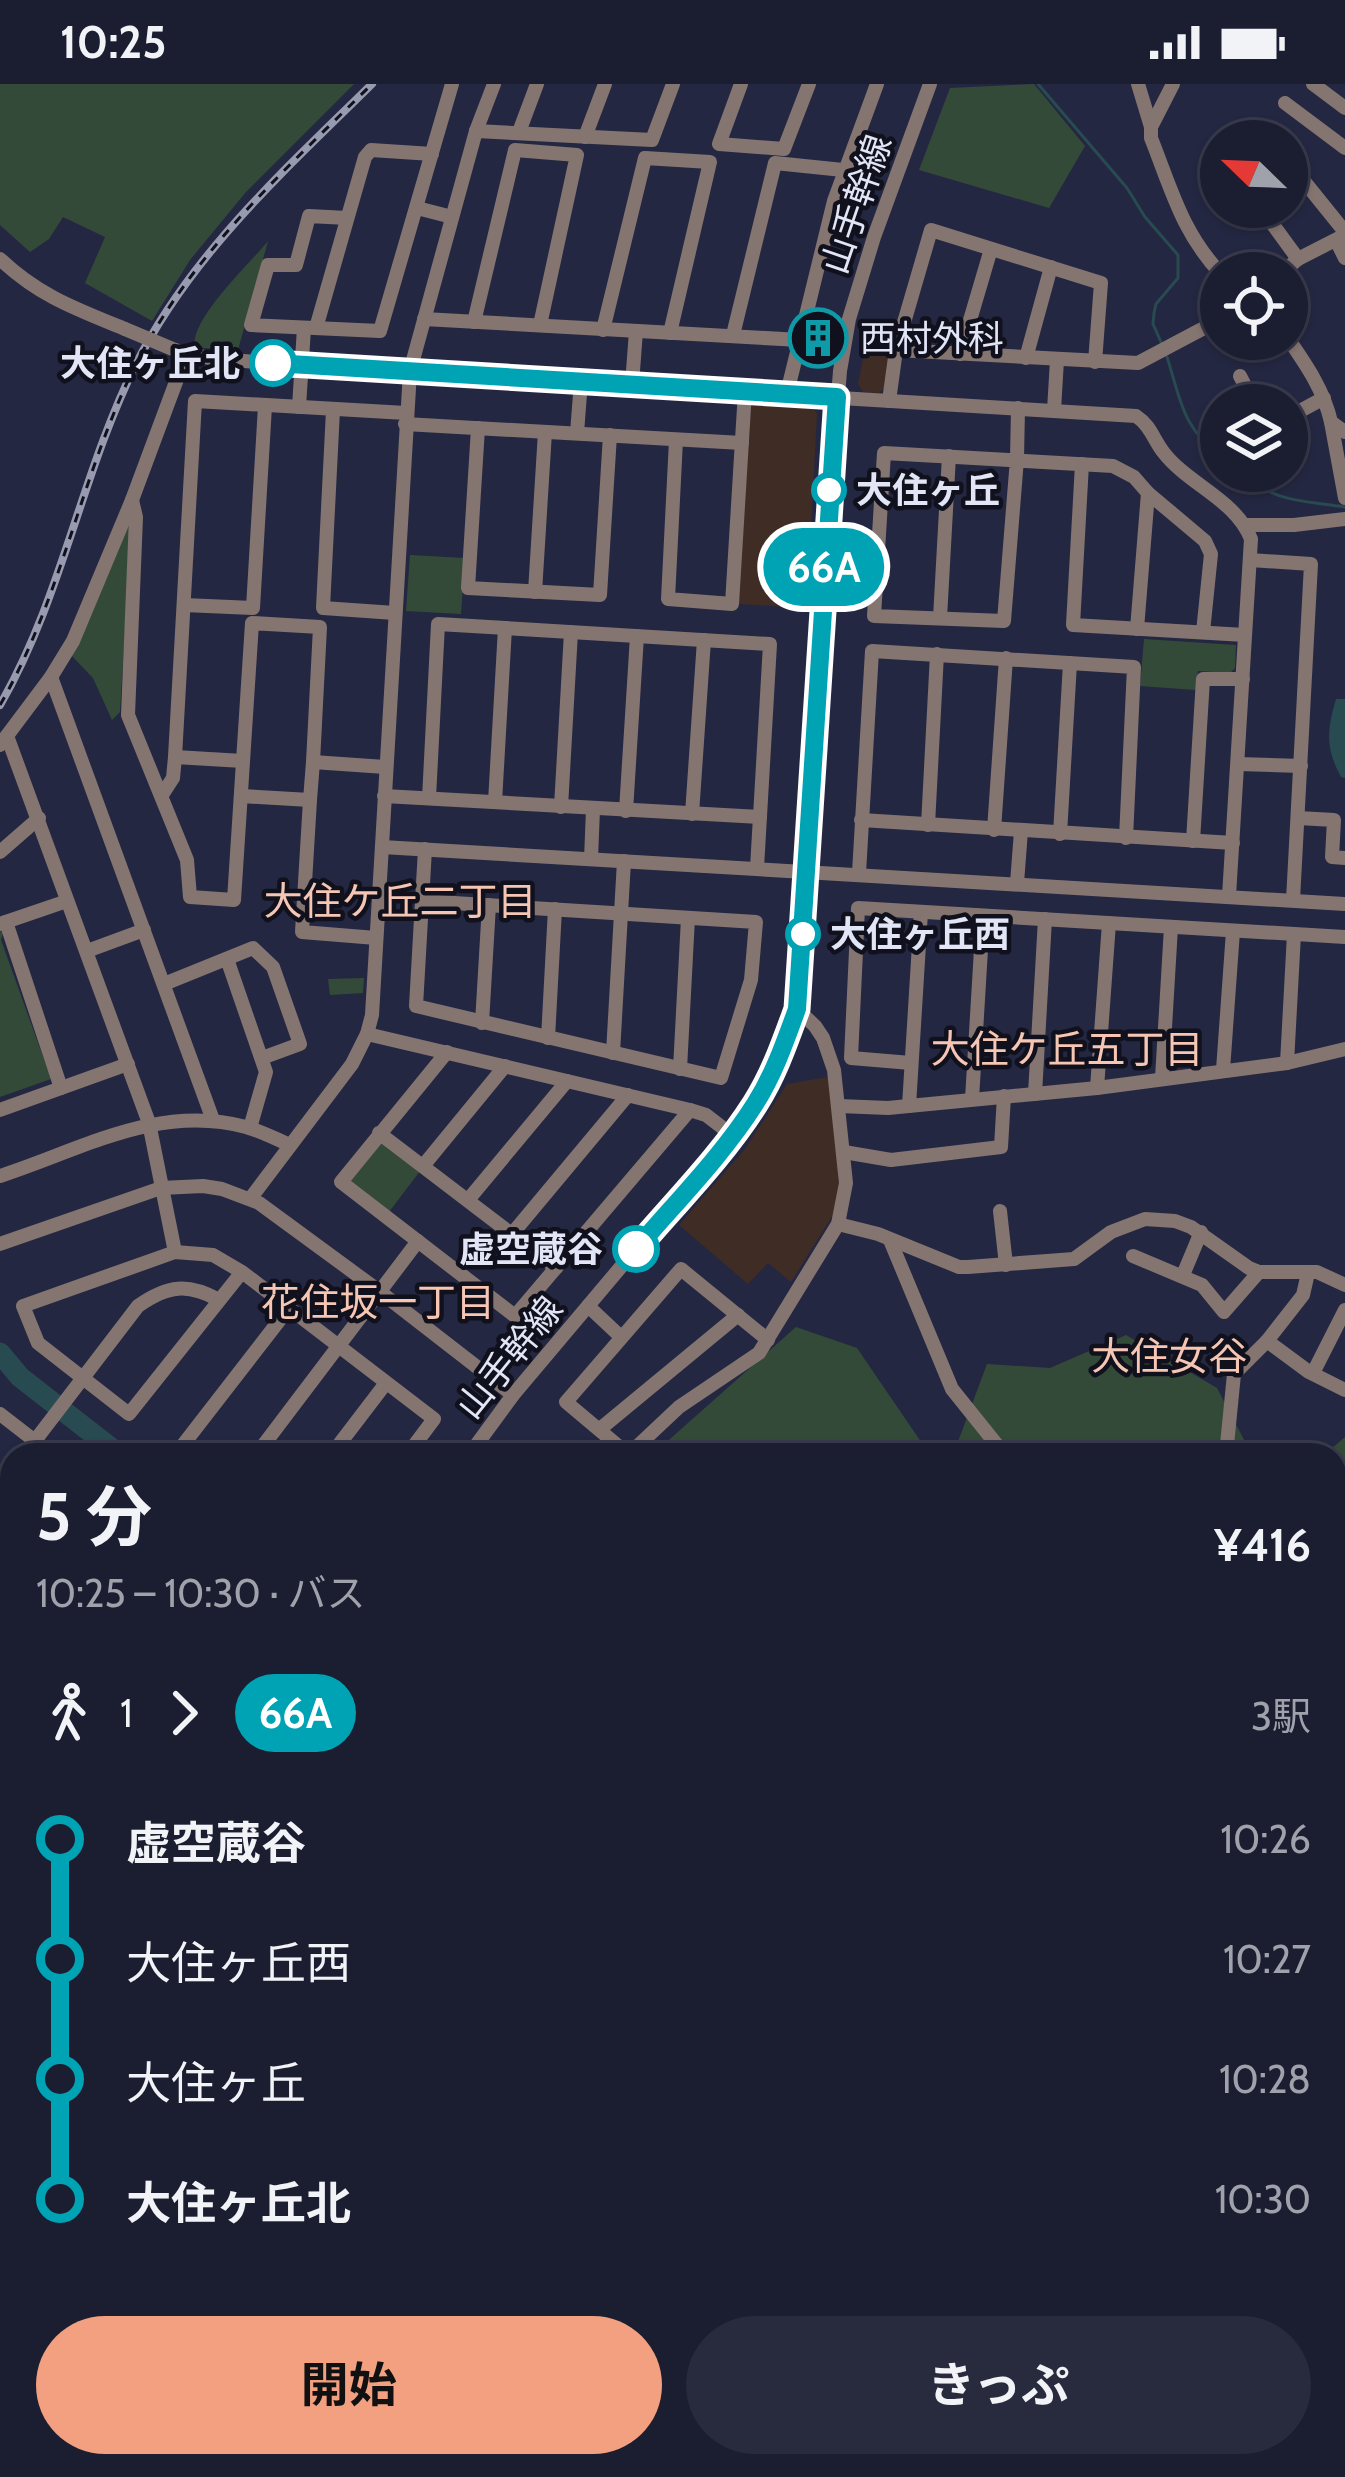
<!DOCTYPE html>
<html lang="ja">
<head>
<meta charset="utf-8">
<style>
	body { margin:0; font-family:Cabin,"Noto Sans JP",sans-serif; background:#282a3d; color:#f1f3f6; height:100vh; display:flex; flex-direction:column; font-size:45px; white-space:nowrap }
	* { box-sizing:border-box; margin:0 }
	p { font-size:39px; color:#a0a2ab }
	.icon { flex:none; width:66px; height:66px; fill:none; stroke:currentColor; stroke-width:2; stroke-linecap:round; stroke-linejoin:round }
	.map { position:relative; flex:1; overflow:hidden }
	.sheet { position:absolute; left:0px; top:1359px; width:1347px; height:1035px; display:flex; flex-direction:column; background:#1b1d31; border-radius:36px 36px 0 0; box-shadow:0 3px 9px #0004,0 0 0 3px #393b4d }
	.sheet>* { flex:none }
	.badge { padding:0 24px; border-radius:39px; font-size:42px; line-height:78px }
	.needle { width:78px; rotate:293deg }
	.buttons { position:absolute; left:1200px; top:36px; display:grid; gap:24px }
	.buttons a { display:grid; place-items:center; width:108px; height:108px; border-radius:50%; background:#1b1d31; box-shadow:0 3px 9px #0004,0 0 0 3px #393b4d; font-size:60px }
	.map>.badge { position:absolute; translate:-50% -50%; box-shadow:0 0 0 6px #fff }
	.legs { display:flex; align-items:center; gap:18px; height:132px; padding:0 36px; font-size:39px }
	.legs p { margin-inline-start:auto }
	.overview { display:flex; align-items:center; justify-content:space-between; height:204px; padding:0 36px }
	h1 { font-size:66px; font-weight:700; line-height:90px }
	.cta { display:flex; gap:24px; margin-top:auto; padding:24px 36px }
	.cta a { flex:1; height:138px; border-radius:72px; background:#f2a07f; color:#111; font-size:48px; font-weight:700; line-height:138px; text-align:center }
	.cta a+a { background:#282a3d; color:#f1f3f6 }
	ul { padding:0 36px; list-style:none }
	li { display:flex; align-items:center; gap:42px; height:120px; font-size:45px }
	li i { display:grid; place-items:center; width:18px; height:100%; margin:0 15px; background:currentColor }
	li i::after { content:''; width:30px; height:30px; margin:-15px; border:9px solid; border-radius:50%; background:#1b1d31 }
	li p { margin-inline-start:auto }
	li:first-child i { background:linear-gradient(#0000 50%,currentColor 0) }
	li:last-child i { background:linear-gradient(currentColor 50%,#0000 0) }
	.status { display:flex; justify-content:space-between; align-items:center; height:84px; padding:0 60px; background:#1b1d31; direction:ltr }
	.status svg { height:33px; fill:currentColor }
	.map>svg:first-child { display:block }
	.commercial { fill:#3f2c25 }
	.green { fill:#344a39 }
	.water { fill:#284a51 }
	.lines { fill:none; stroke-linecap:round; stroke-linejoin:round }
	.stream { stroke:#284a51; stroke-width:3 }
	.river { stroke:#284a51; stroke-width:21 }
	.minor { stroke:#857571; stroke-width:14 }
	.rail-casing { stroke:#989bb0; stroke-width:8 }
	.rail { stroke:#10111d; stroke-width:3; stroke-dasharray:9; stroke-linecap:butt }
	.minor-bridge { stroke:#857571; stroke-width:14 }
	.line-1-casing { stroke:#fff; stroke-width:27 }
	.line-1 { stroke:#00a3b4; stroke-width:18 }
	.stop-1-dot { fill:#fff; stroke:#00a3b4; stroke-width:6 }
	.labels { text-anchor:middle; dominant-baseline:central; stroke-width:9; stroke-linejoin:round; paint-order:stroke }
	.street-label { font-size:36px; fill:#e1e5f6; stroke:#10111d }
	.poi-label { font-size:36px; fill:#e1e5f6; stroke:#10111d; text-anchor:start }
	.stop-label { font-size:36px; font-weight:bold; fill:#e1e5f6; stroke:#10111d; text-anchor:end }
	.neighbourhood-label { font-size:39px; fill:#f5c6b3; stroke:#10111d }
</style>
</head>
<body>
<div class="status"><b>10:25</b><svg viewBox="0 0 49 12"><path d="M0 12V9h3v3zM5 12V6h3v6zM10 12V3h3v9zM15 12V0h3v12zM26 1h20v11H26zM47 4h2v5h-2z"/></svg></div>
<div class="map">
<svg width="1345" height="2393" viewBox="0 0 1345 2393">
	<rect width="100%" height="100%" fill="#242741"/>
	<g class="commercial">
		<path d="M870,239l28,8 -14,58 -5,4 -16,-1 -5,-8z"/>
		<path d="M756,317l53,4 8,8 -10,195 -69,-4 13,-198z"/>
		<path d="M828,993l10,81 1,32 -6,25 -42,67 -23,-19 -20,21 -69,-59 66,-76 42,-65z"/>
	</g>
	<g class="green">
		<path d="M0,0h354l-108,108 -56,68 -38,61 -67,-38 20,-46 -42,-20 -14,22 -19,13 -30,-27z"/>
		<path d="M1034,0l51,62 -36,62 -130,-38 31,-82z"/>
		<path d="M268,157l-30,109 -35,-2 -9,-3c1,-31 54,-79 74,-104z"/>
		<path d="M128,442l3,2 -11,184 -8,8 -19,-42 -22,-23z"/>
		<path d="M410,471l55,3 -4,56 -55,-3z"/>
		<path d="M1144,555l92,6 -1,23 -5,5 -32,-2 -2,19 -56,-4z"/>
		<path d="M0,847l3,2 -2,7 50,139 -51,18z"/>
		<path d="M364,894l-1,15 -33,2 -2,-16z"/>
		<path d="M378,1058h4l38,29 -31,41 -38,-29v-6z"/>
		<path d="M796,1243l61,21 73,107h-278z"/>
		<path d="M1126,1251l91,53 35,67h-299l34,-91 63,4z"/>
		<path d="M1345,1353v1040h-523l-6,-11h519v-1011h-11z"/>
	</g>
	<path class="water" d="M1336,615h9v79l-4,-1c-16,-29 -14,-47 -5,-78z"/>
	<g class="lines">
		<g class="stream">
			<path d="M1038,0l89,104 18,29 33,38v23l-22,26 -2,9 -1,11 8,18"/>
			<path d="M1167,273c14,44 15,70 54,100"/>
			<path d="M1238,387c38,32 61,29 107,36"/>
		</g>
		<path class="river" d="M0,1269l20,24 100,78"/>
		<g class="minor">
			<path d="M741,0l-22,60 65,5 25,-65"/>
			<path d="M1138,0l13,43v11c21,53 31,94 70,136"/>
			<path d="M1313,0l32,24"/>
			<path d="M1285,19l60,45"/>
			<path d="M1151,43l22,-43"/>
			<path d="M476,47l176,9 21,-56"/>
			<path d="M519,48l18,-48"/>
			<path d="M585,53l20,-53"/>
			<path d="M1295,86l50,62"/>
			<path d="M1260,123l38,52"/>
			<path d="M417,124l35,9"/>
			<path d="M1231,125l3,-2"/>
			<path d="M347,134l-38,-2 -13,49h-28l-17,60 129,6 72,-247"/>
			<path d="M1336,156l9,18"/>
			<path d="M0,175c39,37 76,50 125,70"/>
			<path d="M1282,189l16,-14 47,-24"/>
			<path d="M424,235l376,21"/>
			<path d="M474,238l41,-172 62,5 -37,170"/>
			<path d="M316,244l49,-171 6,-7 61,4"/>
			<path d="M603,246l42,-172 65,4 -40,171"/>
			<path d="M733,251l42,-172 68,7"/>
			<path d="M1287,253c18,26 37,53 44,85l14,10"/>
			<path d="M175,266l34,8 59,5 868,53c15,10 17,23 28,37 25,32 72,47 87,86l-22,357"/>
			<path d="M896,266l242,13 83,-44"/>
			<path d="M960,270l31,-105"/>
			<path d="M1026,274l25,-91"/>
			<path d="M1240,292l15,29"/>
			<path d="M632,300l4,-53"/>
			<path d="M787,309l47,-192 43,-117"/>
			<path d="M889,317l7,-51 35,-120 170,53 -6,79"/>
			<path d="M299,323l5,-79"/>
			<path d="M1018,324l-1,51 -13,162 -130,-5 10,-163 229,13 21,11 14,16 57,48 6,13 -8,78"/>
			<path d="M333,326l-10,198 72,5"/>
			<path d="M1054,326l3,-50"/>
			<path d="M1287,334l37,-20"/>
			<path d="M1331,338l14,76"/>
			<path d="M405,340l337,19"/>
			<path d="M478,344l-10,160 132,7 10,-160"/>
			<path d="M577,349l4,-52"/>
			<path d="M676,356l-8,159 64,5 13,-213"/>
			<path d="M1082,380l-9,161 172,10"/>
			<path d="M132,416l4,17 -8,198 59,145 3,37 44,3 18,-277 68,4 -7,135"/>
			<path d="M1246,441h48l51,-6"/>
			<path d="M1250,476l61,4 -18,336"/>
			<path d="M535,508l10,-160"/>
			<path d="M184,521l69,3 12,-202"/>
			<path d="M940,534l9,-162"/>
			<path d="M1137,545l11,-136"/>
			<path d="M51,593l162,443"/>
			<path d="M7,652l142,387 26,129"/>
			<path d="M0,661l51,-68 22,-36 59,-141 54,-145"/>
			<path d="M175,673l68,4"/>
			<path d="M1238,680l63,2"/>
			<path d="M162,711l11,-17 2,-21 20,-356 211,12"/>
			<path d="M241,712l69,4 3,-38 72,5"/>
			<path d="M384,712l376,21"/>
			<path d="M429,714l9,-174 332,20 -13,224"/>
			<path d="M310,716l-8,132 74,6"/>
			<path d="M495,718l10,-174"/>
			<path d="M561,723l10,-175"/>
			<path d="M626,727l11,-175"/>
			<path d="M692,730l12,-174"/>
			<path d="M1298,734l36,2 -2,37 13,1"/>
			<path d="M861,736l372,23"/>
			<path d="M928,741l9,-171"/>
			<path d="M994,746l12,-172"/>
			<path d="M1060,750l10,-171"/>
			<path d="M1193,757l10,-162h40"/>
			<path d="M382,763l963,57"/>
			<path d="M0,768l39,-34"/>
			<path d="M591,775l2,-50"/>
			<path d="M859,789l13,-222 262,16 -8,171"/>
			<path d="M1017,799l4,-52"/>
			<path d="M422,817l334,21 -5,58 -30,98 -305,-72c3,-52 6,-104 9,-157"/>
			<path d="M6,838l55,166"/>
			<path d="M0,840l67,-23"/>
			<path d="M87,867l57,-21"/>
			<path d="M227,875l39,113 -16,56"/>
			<path d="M164,900l89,-36 20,19 27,77 -38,14"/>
			<path d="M482,939l7,-118"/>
			<path d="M367,950l323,76 16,5 26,20"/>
			<path d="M548,954l7,-129"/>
			<path d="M447,968l-106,130 174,134 175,-206"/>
			<path d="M613,969l11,-192"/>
			<path d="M911,979l-60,-5 7,-150 487,29"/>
			<path d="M1287,979l7,-129"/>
			<path d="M680,985l8,-151"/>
			<path d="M1223,986l10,-139"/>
			<path d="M1162,994l9,-151"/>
			<path d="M1097,1004l12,-165"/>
			<path d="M1035,1010l10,-175"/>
			<path d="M972,1015l11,-183"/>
			<path d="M839,1022l49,2 209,-20 190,-25 58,-14"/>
			<path d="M909,1022l12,-194"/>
			<path d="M0,1026l128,-46"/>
			<path d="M379,1049l177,135"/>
			<path d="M844,1068l47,8 110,-13 3,-51"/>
			<path d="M423,1082l82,-100"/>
			<path d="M0,1092c81,-26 158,-73 246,-49 15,4 30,12 44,18"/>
			<path d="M250,1115l102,-135 15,-30 5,-19 38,-644 66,-240 18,-47"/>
			<path d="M468,1116l99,-119"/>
			<path d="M1000,1127l6,54"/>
			<path d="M838,1140l40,10 81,33h9l106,-8 37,-27 34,-13 30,2 16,6 58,41 10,4h58l28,13"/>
			<path d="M512,1150l116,-139"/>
			<path d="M890,1156l62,149 53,66"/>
			<path d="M0,1160l161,-56 42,-2 19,3 37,14 120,88 134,104"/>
			<path d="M1133,1172l69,29 22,27 35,-40"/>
			<path d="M242,1188l-113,142 -91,-71 -15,-37 152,-54 38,3 29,17 192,147 -27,36"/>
			<path d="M1183,1191l18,-43"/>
			<path d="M588,1222l33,31"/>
			<path d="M1267,1257l42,31 36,18"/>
			<path d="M1313,1289l32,-63"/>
			<path d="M0,1330l53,41"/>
			<path d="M600,1345l138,-114"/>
			<path d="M24,1371l114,-149c30,-21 50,-23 81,-6"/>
			<path d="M185,1371l-6,-5 110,-142"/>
			<path d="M256,1371l162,-214"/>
			<path d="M331,1371l55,-72"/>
			<path d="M469,1371l44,-60 219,-260c32,-44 46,-75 65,-126l23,-383 20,-255 9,-52 25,-82 56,-153"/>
			<path d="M628,1371l51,-48 80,-54 79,-129 8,-41 -12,-113 -11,-32 -8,-12 -18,-17"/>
			<path d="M629,1371l-63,-53 115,-133 87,71"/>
			<path d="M1226,1371l8,-81 33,-33 36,-46 5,-22"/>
			<path d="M0,1401l12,-15"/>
			<path d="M0,1499l12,-16"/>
			<path d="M0,1559l12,9"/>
			<path d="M0,1636l12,9"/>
			<path d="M1335,1707l10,-1"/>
			<path d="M0,1713l12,9"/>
			<path d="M0,1821l12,9"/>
			<path d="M0,1929l12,-8"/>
			<path d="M0,2041l12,-8"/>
			<path d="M0,2085l12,-9"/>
			<path d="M0,2117l12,20"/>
			<path d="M0,2194l12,20"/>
			<path d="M0,2257l12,20"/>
			<path d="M0,2330l12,-7"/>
			<path d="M67,2382l7,11"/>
			<path d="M114,2382l7,11"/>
			<path d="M160,2382l7,11"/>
			<path d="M0,2387l12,-7"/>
			<path d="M41,2393l19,-11"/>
			<path d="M260,2393l19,-11"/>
		</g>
		<g class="rail-casing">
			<path id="rail" d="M0,621c62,-107 81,-231 136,-341 56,-111 149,-194 236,-280"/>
		</g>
		<use href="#rail" class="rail"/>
		<path class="minor-bridge" d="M125,245l50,21"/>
	</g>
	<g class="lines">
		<g class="line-1-casing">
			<path id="line-1" d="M273,279l564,34 -40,612c-12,33 -23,65 -42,95 -33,52 -79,98 -119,145"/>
		</g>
		<use href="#line-1" class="line-1"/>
	</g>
	<defs>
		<g id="building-ring" transform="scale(3)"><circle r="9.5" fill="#10111d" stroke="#0f9aa8" stroke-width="1.5"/><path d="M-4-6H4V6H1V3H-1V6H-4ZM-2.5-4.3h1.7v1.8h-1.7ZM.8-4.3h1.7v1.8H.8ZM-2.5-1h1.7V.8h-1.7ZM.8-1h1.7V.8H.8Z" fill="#0f9aa8"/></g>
	</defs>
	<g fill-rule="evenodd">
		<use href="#building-ring" x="818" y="254"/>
	</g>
	<g class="stop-1-dot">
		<circle cx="273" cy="279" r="21"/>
		<circle cx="829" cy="406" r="15"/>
		<circle cx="803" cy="850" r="15"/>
		<circle cx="636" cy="1165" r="21"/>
	</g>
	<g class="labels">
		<g class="street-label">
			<text transform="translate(856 120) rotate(-71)">山手幹線</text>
			<text transform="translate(509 1273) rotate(-51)">山手幹線</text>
		</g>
		<g class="poi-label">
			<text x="860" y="254">西村外科</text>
		</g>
		<g class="stop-label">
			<text x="240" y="279">大住ヶ丘北</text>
			<text x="856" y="406" text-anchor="start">大住ヶ丘</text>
			<text x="830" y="850" text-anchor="start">大住ヶ丘西</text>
			<text x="603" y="1165">虚空蔵谷</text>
		</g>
		<g class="neighbourhood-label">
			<text x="400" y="817">大住ケ丘二丁目</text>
			<text x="1067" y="965">大住ケ丘五丁目</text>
			<text x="378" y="1218">花住坂一丁目</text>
			<text x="1169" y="1272">大住女谷</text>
		</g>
	</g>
</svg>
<div class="buttons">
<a><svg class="needle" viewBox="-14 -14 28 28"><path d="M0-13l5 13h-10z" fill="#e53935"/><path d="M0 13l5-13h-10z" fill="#a0a2ab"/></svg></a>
<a><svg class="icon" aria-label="locate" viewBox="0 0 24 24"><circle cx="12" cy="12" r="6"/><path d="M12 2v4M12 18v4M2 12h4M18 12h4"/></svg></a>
<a><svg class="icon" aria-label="layers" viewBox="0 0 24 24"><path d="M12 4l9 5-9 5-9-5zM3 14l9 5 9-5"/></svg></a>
</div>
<b class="badge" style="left:824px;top:483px;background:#00a3b4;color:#fff">66A</b>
<section class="sheet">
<div class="overview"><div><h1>5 分</h1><p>10:25 – 10:30 · バス</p></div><b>¥416</b></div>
<div class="legs"><svg class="icon" aria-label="walk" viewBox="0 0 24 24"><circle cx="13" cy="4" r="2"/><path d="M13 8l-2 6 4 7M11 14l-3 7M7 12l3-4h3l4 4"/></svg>1<svg class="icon" aria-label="forward" viewBox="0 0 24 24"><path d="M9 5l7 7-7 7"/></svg><b class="badge" style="background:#00a3b4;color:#fff">66A</b><p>3駅</p></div>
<ul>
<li><i style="color:#00a3b4"></i><b>虚空蔵谷</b><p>10:26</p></li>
<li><i style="color:#00a3b4"></i><span>大住ヶ丘西</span><p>10:27</p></li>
<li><i style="color:#00a3b4"></i><span>大住ヶ丘</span><p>10:28</p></li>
<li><i style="color:#00a3b4"></i><b>大住ヶ丘北</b><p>10:30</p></li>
</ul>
<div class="cta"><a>開始</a><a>きっぷ</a></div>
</section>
</div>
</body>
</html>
